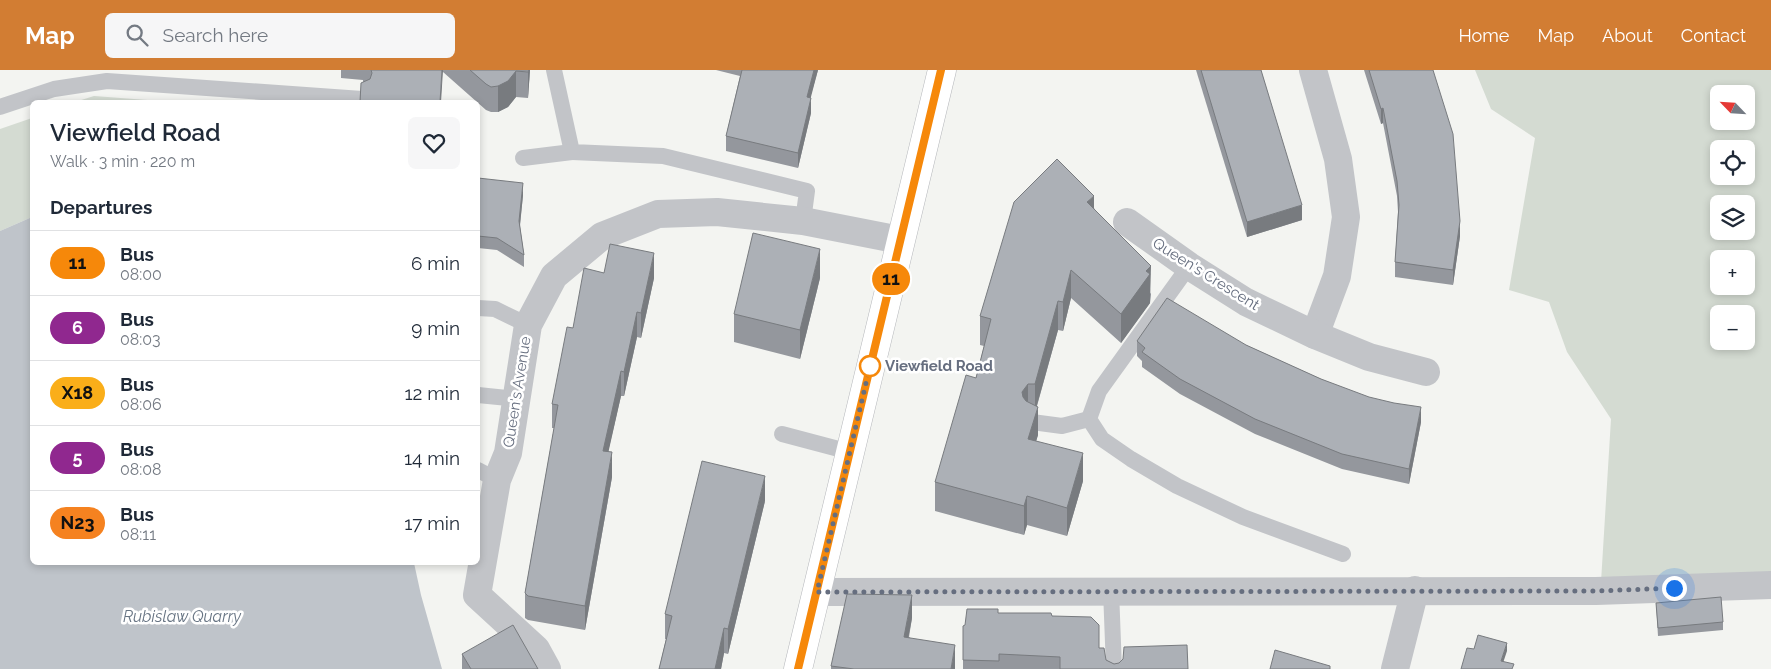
<!DOCTYPE html>
<html lang="en">
<head>
<meta charset="utf-8">
<style>
	body { margin:0; font-family:Raleway,sans-serif; background:#f6f6f7; color:#1f2937; height:100vh; display:flex; flex-direction:column; font-size:19px; white-space:nowrap }
	* { box-sizing:border-box; margin:0 }
	p { font-size:16px; color:#747a83 }
	.icon { flex:none; width:28px; height:28px; fill:none; stroke:currentColor; stroke-width:2; stroke-linecap:round; stroke-linejoin:round }
	.map { position:relative; flex:1; overflow:hidden }
	.details { position:absolute; left:30px; top:30px; width:450px; height:465px; display:flex; flex-direction:column; background:#fff; border-radius:8px; box-shadow:0 2px 8px #0003 }
	.details>* { flex:none }
	.badge { padding:0 10px; border-radius:16px; font-size:18px; line-height:32px }
	.needle { width:32px; rotate:295deg }
	.tools { position:absolute; left:1710px; top:15px; display:grid; gap:10px }
	.tools a { display:grid; place-items:center; width:45px; height:45px; border-radius:8px; background:#fff; box-shadow:0 2px 8px #0003; font-size:25px }
	.you { position:absolute; width:25px; height:25px; margin:-12px; border:4px solid #fff; border-radius:50%; background:#1a73e8; box-shadow:0 0 0 8px #1a73e833 }
	.map>.badge { position:absolute; translate:-50% -50%; box-shadow:0 0 0 2px #fff }
	h2 { padding:0 20px; font-size:19px; line-height:45px }
	.round { display:grid; place-items:center; flex:none; width:52px; height:52px; border-radius:8px; background:#f6f6f7 }
	.head { display:flex; align-items:center; justify-content:space-between; height:85px; padding:0 20px }
	h1 { font-size:24px; font-weight:600; line-height:38px }
	ul { padding:0; list-style:none }
	li { display:flex; align-items:center; gap:15px; height:65px; padding:0 20px; border-top:1px solid #e0e1e3 }
	li div { flex:1 }
	li b { display:block; font-size:19px }
	li em { font-style:normal }
	li .badge { min-width:55px; font-weight:700; text-align:center }
	header { display:flex; align-items:center; gap:30px; box-sizing:border-box; height:70px; padding:0 25px; background:#d27d33; color:#fff }
	header strong { font-size:24px }
	nav { display:flex; gap:28px; margin-inline-start:auto; font-size:18px }
	.search { width:350px; height:45px; background:#f6f6f7; display:flex; align-items:center; gap:12px; box-sizing:border-box; padding:0 18px; border-radius:8px; color:#747a83; font-size:19px }
	.map>svg:first-child { display:block }
	.green { fill:#d4dbd2; fill-rule:evenodd }
	.water { fill:#bfc4ca }
	.lines { fill:none; stroke-linecap:round; stroke-linejoin:round }
	.primary-casing { stroke:#b5b7bb; stroke-width:29 }
	.lane { stroke:#c2c4c8; stroke-width:16 }
	.street { stroke:#c2c4c8; stroke-width:28 }
	.primary { stroke:#fff; stroke-width:28 }
	.wall { fill:#94979d }
	.shaded-wall { fill:#787b7f }
	.building { fill:#acb0b6; stroke:#787b7f }
	.line-casing { stroke:#fff; stroke-width:11 }
	.line { stroke:#f6880a; stroke-width:8 }
	.walk { stroke:#666e7f; stroke-width:5; stroke-dasharray:0 9 }
	.stop-dot { fill:#fff; stroke:#f6880a; stroke-width:2.5 }
	.labels { text-anchor:middle; dominant-baseline:central; stroke-width:5; stroke-linejoin:round; paint-order:stroke }
	.street-label { font-size:15px; fill:#666e7f; stroke:#fff }
	.stop-label { font-size:15px; font-weight:bold; fill:#666e7f; stroke:#fff; text-anchor:start }
	.water-label { font-size:16px; font-style:italic; fill:#677483; stroke:#fff }
</style>
</head>
<body>
<header>
<strong>Map</strong>
<div class="search"><svg class="icon" aria-label="search" viewBox="0 0 24 24"><circle cx="10" cy="10" r="6"/><path d="M15 15l6 6"/></svg>Search here</div>
<nav><a>Home</a><a>Map</a><a>About</a><a>Contact</a></nav>
</header>
<div class="map">
<svg width="1771" height="599" viewBox="0 0 1771 599">
	<rect width="100%" height="100%" fill="#f3f4f1"/>
	<g class="green">
		<path d="M1475,0h296v506l-170,6 10,-163 -44,-67 -18,-50 -40,-12 26,-152 -44,-29zM1719,24h27v27h-27zM1719,79h27v27h-27zM1719,134h27v27h-27zM1719,189h27v27h-27zM1719,244h27v27h-27z"/>
		<path d="M94,26l80,6h-99z"/>
		<path d="M32,48v99l-32,14v-102z"/>
	</g>
	<path class="water" d="M32,147v345l382,1 7,32 21,74h-442v-438z"/>
	<g class="lines">
		<g class="primary-casing">
			<path id="primary" d="M798,599l144,-599"/>
		</g>
		<g class="lane">
			<path d="M554,0l18,82 91,4 144,35 -4,30"/>
			<path d="M0,37l54,-18 53,-8 255,18"/>
			<path d="M523,88l49,-6"/>
			<path d="M1189,196l-90,125 -10,28 13,20 29,20 46,27 66,31 100,37"/>
			<path d="M478,238l17,1 33,16"/>
			<path d="M478,325l39,4"/>
			<path d="M1032,352l30,4 27,-7"/>
			<path d="M782,364l68,18"/>
			<path d="M478,400l19,10"/>
			<path d="M1111,520l3,79"/>
		</g>
		<g class="street">
			<path d="M1313,0l25,89 8,58 -9,59 -22,59"/>
			<path d="M1127,152l62,44 57,36 69,33 54,22 57,15"/>
			<path d="M817,522l779,-1 175,-6"/>
			<path d="M547,599l-11,-20 -59,-54 20,-115 11,-27 20,-128 26,-49 48,-40 56,-22 59,-2 86,9 97,19"/>
			<path d="M1395,599l20,-79"/>
		</g>
		<use href="#primary" class="primary"/>
	</g>
	<g class="wall">
		<path d="M341,0h189l-2,28 -12,-1 -8,10 -10,5h-7l-5,-2 -43,-38 -80,10v-2l-22,-2z"/>
		<path d="M716,0h102l-8,28 1,15 -13,55 -72,-17v-15l14,-60z"/>
		<path d="M1196,0h65l41,150 -55,17z"/>
		<path d="M1364,0h69l27,166 -7,49 -58,-8v-15l3,-50 -1,-16 -14,-73 -2,1z"/>
		<path d="M478,108l45,17 -3,31 4,29v12l-27,-17 -19,-2z"/>
		<path d="M1094,138l57,86 -1,9 -29,40 -50,-45 -8,33 -5,-1 -21,76 1,29 -2,6 47,40 -16,55 -40,-11 -3,10 -89,-24v-29l41,-104 8,-32 -4,-1v-29z"/>
		<path d="M604,203l50,5 -13,60 -4,-1 -13,59h-3l-13,56 4,25 -27,153 -57,-10 -3,-2v-25l29,-165h-2v-24l21,-76z"/>
		<path d="M820,208l-20,81 -66,-17v-28z"/>
		<path d="M1137,271l109,4 75,34 100,43 -12,62 -67,-15 -87,-35 -75,-40 -38,-27v-6l-5,-5z"/>
		<path d="M765,431l-37,153 -4,-1 -3,16h-62l7,-30h-1v-25z"/>
		<path d="M1656,533l67,19v8l-65,6z"/>
		<path d="M998,543l54,3 47,32 7,12 8,4 74,5h-225v-43z"/>
		<path d="M912,548l-3,19 46,32h-124v-3z"/>
		<path d="M462,584l76,15h-76z"/>
	</g>
	<g class="shaded-wall">
		<path d="M442,0h1l-2,32h-1z"/>
		<path d="M529,0h1l-2,28v-26z"/>
		<path d="M814,0h4l-11,42v-15z"/>
		<path d="M516,1v26l-8,10 -10,5v-26z"/>
		<path d="M811,28v15l-13,55v-15z"/>
		<path d="M1383,38v15l-2,1v-15z"/>
		<path d="M523,113v12l-4,38v-12z"/>
		<path d="M1094,126v29l-7,-23z"/>
		<path d="M1302,135v15l-55,17v-15z"/>
		<path d="M1460,151v15l-7,49v-15z"/>
		<path d="M820,179v29l-20,81v-29z"/>
		<path d="M654,183v25l-13,60v-25z"/>
		<path d="M1151,196l-1,37 -29,40v-29l25,-43z"/>
		<path d="M1071,200v28l-8,33v-29z"/>
		<path d="M1058,231v29l-23,82v-28z"/>
		<path d="M637,242v25l-13,59v-24z"/>
		<path d="M621,301v25l-18,80v-25z"/>
		<path d="M1028,314v29l-6,7v-28z"/>
		<path d="M1038,337v28l-10,33v-29z"/>
		<path d="M1421,337v15l-12,62v-15z"/>
		<path d="M612,382v25l-27,153v-24z"/>
		<path d="M1083,383v28l-16,55v-28z"/>
		<path d="M765,406v25l-37,153v-25z"/>
		<path d="M1027,426v29l-3,10v-29z"/>
		<path d="M912,525v23l-8,42v-23z"/>
		<path d="M724,558v25l-3,16h-6z"/>
		<path d="M1507,573v8l-6,18v-8z"/>
		<path d="M955,575v24h-4z"/>
	</g>
	<g class="building">
		<path d="M371,0h71l-2,32h-80l1,-19 9,-4 2,-6z"/>
		<path d="M470,0h59l-1,2 -12,-1 -8,10 -10,5 -7,1 -5,-3z"/>
		<path d="M742,0h72l-7,27 4,1 -13,55 -72,-17z"/>
		<path d="M1201,0h60l41,135 -55,17z"/>
		<path d="M1369,0h64l20,64 7,87 -7,49 -58,-8 4,-57 -2,-24 -14,-73 -2,1z"/>
		<path d="M1057,89l37,37 -7,6 64,64 -5,5 4,3 -29,40 -50,-44 -8,32 -5,-1 -23,83h-7l-6,8 1,5 3,4 12,6 -10,32 55,14 -16,55 -40,-12 -3,10 -89,-24 31,-107 10,3 15,-59 -11,-3 34,-114z"/>
		<path d="M478,108l45,5 -4,38 5,34 -27,-17 -19,-2z"/>
		<path d="M753,163l67,16 -20,81 -66,-16z"/>
		<path d="M610,174l44,9 -13,60 -4,-1 -13,60 -3,-1 -18,80 9,1 -27,154 -57,-10 -3,-3 33,-188 -6,-1 15,-77 6,1 11,-60 20,5z"/>
		<path d="M1167,228l79,47 75,34 48,18 25,6 27,4 -12,62 -67,-15 -87,-35 -75,-40 -38,-27 3,-4 -8,-7z"/>
		<path d="M702,391l63,15 -37,153 -4,-1 -9,41h-56l13,-53 -7,-2z"/>
		<path d="M847,524l65,1 -8,42 51,8 -4,24h-97l-23,-3z"/>
		<path d="M1721,527l2,25 -65,6 -2,-25z"/>
		<path d="M967,539h31v4h53l1,3 39,1 8,8v23h5l2,12 8,4 5,-1 4,-4 1,-12 63,-2 1,24h-128v-12l-61,-3v7l-36,-1v-34l2,-1z"/>
		<path d="M513,555l25,44h-67l-9,-15z"/>
		<path d="M1478,565l29,8 -6,18 13,3 -2,5h-51l6,-21 7,1z"/>
		<path d="M1275,580l55,16v3h-60z"/>
	</g>
	<g class="lines">
		<g class="line-casing">
			<path id="line" d="M798,599l143,-599"/>
		</g>
		<use href="#line" class="line"/>
		<path class="walk" d="M870,296l-53,226 779,-1 78,-3"/>
	</g>
	<circle class="stop-dot" cx="870" cy="296" r="10"/>
	<g class="labels">
		<g class="street-label">
			<text transform="translate(1206 204) rotate(32)">Queen's Crescent</text>
			<text transform="translate(517 322) rotate(-81)">Queen's Avenue</text>
		</g>
		<g class="stop-label">
			<text x="885" y="296">Viewfield Road</text>
		</g>
		<g class="water-label">
			<text x="182" y="546">Rubislaw Quarry</text>
		</g>
	</g>
</svg>
<div class="tools">
<a><svg class="needle" viewBox="-14 -14 28 28"><path d="M0-13l5 13h-10z" fill="#e53935"/><path d="M0 13l5-13h-10z" fill="#747a83"/></svg></a>
<a><svg class="icon" aria-label="locate" viewBox="0 0 24 24"><circle cx="12" cy="12" r="6"/><path d="M12 2v4M12 18v4M2 12h4M18 12h4"/></svg></a>
<a><svg class="icon" aria-label="layers" viewBox="0 0 24 24"><path d="M12 4l9 5-9 5-9-5zM3 14l9 5 9-5"/></svg></a>
<a>+</a>
<a>−</a>
</div>
<div class="you" style="left:1674px;top:518px"></div>
<b class="badge" style="left:891px;top:209px;background:#f6880a;color:#111">11</b>
<section class="details">
<div class="head"><div><h1>Viewfield Road</h1><p>Walk · 3 min · 220 m</p></div><a class="round"><svg class="icon" aria-label="heart" viewBox="0 0 24 24"><path d="M12 20l-8-8c-3-5 5-10 8-4 3-6 11-1 8 4z"/></svg></a></div>
<h2>Departures</h2>
<ul>
<li><span class="badge" style="background:#f6880a;color:#111">11</span><div><b>Bus</b><p>08:00</p></div><em>6 min</em></li>
<li><span class="badge" style="background:#90288f;color:#fff">6</span><div><b>Bus</b><p>08:03</p></div><em>9 min</em></li>
<li><span class="badge" style="background:#faae19;color:#111">X18</span><div><b>Bus</b><p>08:06</p></div><em>12 min</em></li>
<li><span class="badge" style="background:#90288f;color:#fff">5</span><div><b>Bus</b><p>08:08</p></div><em>14 min</em></li>
<li><span class="badge" style="background:#f58220;color:#111">N23</span><div><b>Bus</b><p>08:11</p></div><em>17 min</em></li>
</ul>
</section>
</div>
</body>
</html>
